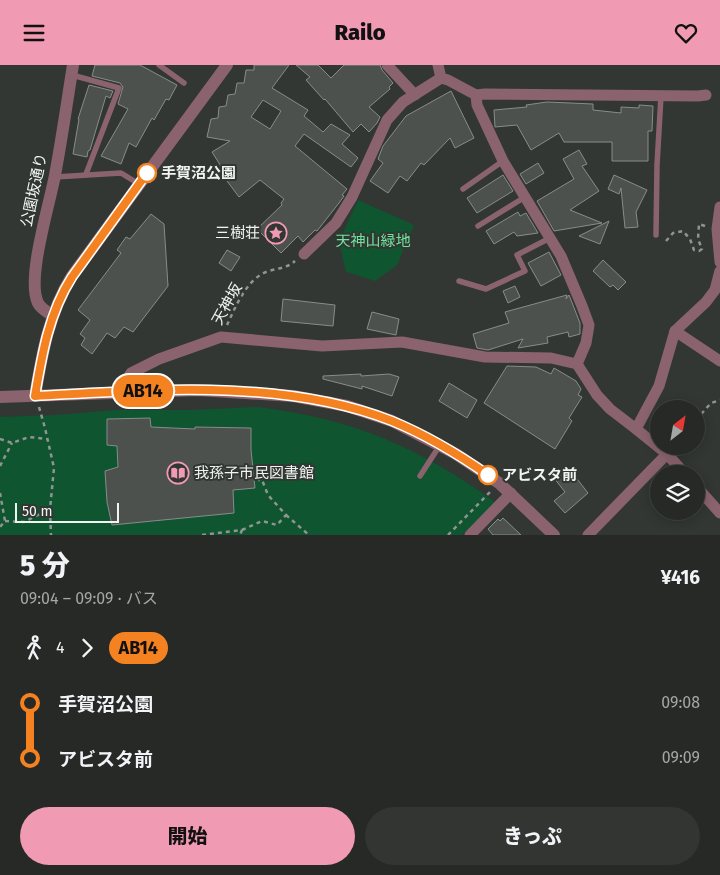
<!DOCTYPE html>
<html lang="ja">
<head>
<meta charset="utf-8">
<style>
	body { margin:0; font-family:"Fira Sans","Noto Sans JP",sans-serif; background:#323532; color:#f1f3f6; height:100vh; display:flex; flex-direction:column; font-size:19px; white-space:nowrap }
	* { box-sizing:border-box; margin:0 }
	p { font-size:16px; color:#a4a6a7 }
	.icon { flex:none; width:28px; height:28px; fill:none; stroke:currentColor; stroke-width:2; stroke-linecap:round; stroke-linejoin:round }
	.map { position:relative; height:470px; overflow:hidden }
	.sheet { display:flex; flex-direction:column; background:#262926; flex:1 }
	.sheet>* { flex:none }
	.badge { padding:0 10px; border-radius:16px; font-size:18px; line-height:32px }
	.needle { width:32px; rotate:31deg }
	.buttons { position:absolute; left:650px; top:335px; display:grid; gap:10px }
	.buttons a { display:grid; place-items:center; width:55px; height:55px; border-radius:50%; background:#262926; box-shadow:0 2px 12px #0003,0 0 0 1px #424543; font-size:25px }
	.scale { position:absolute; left:15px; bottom:12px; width:104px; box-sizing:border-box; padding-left:5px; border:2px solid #f1f5f2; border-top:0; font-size:14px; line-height:18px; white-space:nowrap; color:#f1f5f2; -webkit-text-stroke:4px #323733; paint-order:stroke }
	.map>.badge { position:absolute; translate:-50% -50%; box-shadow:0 0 0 2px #fff }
	.legs { display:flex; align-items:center; gap:8px; height:55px; padding:0 20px; font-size:16px }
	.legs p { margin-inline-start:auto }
	.overview { display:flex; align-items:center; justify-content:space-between; height:85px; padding:0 20px }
	h1 { font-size:28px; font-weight:800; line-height:38px }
	.action { display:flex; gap:10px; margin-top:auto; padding:10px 20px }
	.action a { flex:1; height:58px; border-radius:30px; background:#f19ab3; color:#111; font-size:20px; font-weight:800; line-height:58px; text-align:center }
	.action a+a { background:#323532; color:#f1f3f6 }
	ul { padding:0 20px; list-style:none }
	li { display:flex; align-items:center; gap:18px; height:55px; font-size:19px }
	li i { display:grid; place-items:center; width:8px; height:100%; margin:0 6px; background:currentColor }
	li i::after { content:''; width:12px; height:12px; margin:-6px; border:4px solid; border-radius:50%; background:#262926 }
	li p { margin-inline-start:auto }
	li:first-child i { background:linear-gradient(#0000 50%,currentColor 0) }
	li:last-child i { background:linear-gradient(currentColor 50%,#0000 0) }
	header { display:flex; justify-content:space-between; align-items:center; height:65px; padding:0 20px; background:#f19ab3; color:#111; font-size:22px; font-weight:800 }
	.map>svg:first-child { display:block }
	.green { fill:#0e5530 }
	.building { fill:#4c514d; stroke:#878d88; fill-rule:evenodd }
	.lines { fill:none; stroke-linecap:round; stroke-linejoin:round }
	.path { stroke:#919592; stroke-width:2.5; stroke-dasharray:4 4; stroke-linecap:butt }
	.service { stroke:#8a636e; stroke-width:5.5 }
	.minor { stroke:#8a636e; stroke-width:11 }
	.tertiary { stroke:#8a636e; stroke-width:12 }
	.line-1-casing { stroke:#fff; stroke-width:11 }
	.line-1 { stroke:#f58220; stroke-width:8 }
	.stop-1-dot { fill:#fff; stroke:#f58220; stroke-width:2.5 }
	.labels { text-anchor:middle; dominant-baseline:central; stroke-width:4; stroke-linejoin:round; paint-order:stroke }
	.stop-label { font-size:15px; font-weight:bold; fill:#f1f5f2; stroke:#323733; text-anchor:start }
	.street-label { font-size:15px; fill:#f1f5f2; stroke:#323733 }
	.poi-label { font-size:15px; fill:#f1f5f2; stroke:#323733; text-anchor:end }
	.park-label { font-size:15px; fill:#6fe39c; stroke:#323733 }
</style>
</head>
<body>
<header><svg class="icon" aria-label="menu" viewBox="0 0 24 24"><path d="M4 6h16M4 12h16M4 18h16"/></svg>Railo<svg class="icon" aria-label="heart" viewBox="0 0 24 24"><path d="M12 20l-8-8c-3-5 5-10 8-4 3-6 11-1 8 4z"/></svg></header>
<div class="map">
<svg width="720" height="470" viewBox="0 0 720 470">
	<rect width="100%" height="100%" fill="#323733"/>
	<g class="green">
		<path d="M358,135l56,25 -17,40 -22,16 -29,-9 -7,-30z"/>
		<path d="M258,342c95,12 159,39 237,95l-33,33h-462v-118l56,-2 60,-5h75z"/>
	</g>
	<g class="building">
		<path d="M95,0h45l37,20 -8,15 -3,-1 -12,21 -2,-2 -16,29 -7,-4 -8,21 -20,-8 27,-47 -10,-5 5,-17 -3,-4 -28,-7z"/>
		<path d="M254,0h35l-17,23 36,22 -4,6 19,16 8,-8 19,11 -8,9 16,14 -7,9 -47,-33 -9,12 52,43 -5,6 2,1 -5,7 -22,28 -2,-1 -12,12 -5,-6 -17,17 -24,-24 25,-24 -1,-2 3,-4 -24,-19 -21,17 -12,-16 2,-2 -17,-27 18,-11 -23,-4 4,-18 7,-1 1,-11 7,-1 2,-11 7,-1 2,-11h7l2,-13h8zM263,35l18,11 -11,18 -19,-12z"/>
		<path d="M296,0h22l13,13 13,-13h36l2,5 11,13 -4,4 1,2 -21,18 11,10 -3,6 -8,9 -8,-8 -8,8 -28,-33 -1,1 -18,-20 4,-3z"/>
		<path d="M89,20l24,6 -3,7 -4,-2 -16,54 -2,1 -1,6 -14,-3 6,-35h-1z"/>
		<path d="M451,26l23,47 -19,10 -5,-10 -26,27 -3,-2 -14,18 -7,-5 -12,17 -18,-12 13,-18 -5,-4 5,-13 23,-30z"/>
		<path d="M547,37l46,2v6l28,3v-6l18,1v-3l14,1 -1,25h-4v30h-36v-19h-48l-5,-9 -28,17 -14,-25 -22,2 -1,-17 33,-3 -1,-2z"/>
		<path d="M579,85l8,14 -5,2 17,25 -29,19 32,13 -48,8 -17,-30 37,-22 -11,-20z"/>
		<path d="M538,98l6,10 -18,11 -6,-10z"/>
		<path d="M503,110l10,16 -36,22 -10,-15z"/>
		<path d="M614,110l33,15 -11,22 2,15 -13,1 -4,-40 -2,6 -11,-5z"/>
		<path d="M518,147l2,4 6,-3 12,20 -21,3 -3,-4 -20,12 -8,-13z"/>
		<path d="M151,149l13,10 4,62 -35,46 -9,-5 -9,11 -8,-5 -15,21 -11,-9 4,-7 -5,-4 10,-14 -12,-10 43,-57 -4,-3 9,-13 4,2z"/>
		<path d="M609,156l-9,23 -21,-8z"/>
		<path d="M227,185l13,7 -9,14 -12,-8z"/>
		<path d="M549,187l12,23 -20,11 -13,-23z"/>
		<path d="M603,195l23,22 -8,8 -5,-5 -3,2 -17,-16z"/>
		<path d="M515,221l5,11 -12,6 -5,-12z"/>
		<path d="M567,230l-1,4 3,-4 11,28v11l-11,3 -1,-5 -21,5 1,6 -30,5 5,-9 -35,11 -11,-2 -4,-14 36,-11 -4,-11z"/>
		<path d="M283,234l52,6 -2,21 -52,-5z"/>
		<path d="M372,247l27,7 -3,16 -29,-6z"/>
		<path d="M507,301l29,1 15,7 3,-6 22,13 5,8 -3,6 4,2 -13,21 3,3 -17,28 -71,-46z"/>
		<path d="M361,309v2l28,-2 10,3 -7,19 -30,-10v3l-39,-10v-3z"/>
		<path d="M449,318l28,17 -10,18 -28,-17z"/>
		<path d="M150,353l1,9 44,2v-2l56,1v22l4,38 -22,2 1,23 -122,12 -5,-23 -2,-31 13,-4 -1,-21 -10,-1v-26z"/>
		<path d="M567,401l21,27 -23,20 -11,-12 11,-9 -11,-14z"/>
		<path d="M503,453l18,17h-28l-5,-6 10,-10 2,2z"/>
	</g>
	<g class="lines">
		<g class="path">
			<path d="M666,176l7,-8 10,-2 7,8 4,11 5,1 3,-2 -4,-10 1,-15 6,2"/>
			<path d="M227,260c8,-17 19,-45 39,-53 10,-4 20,-3 29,-11"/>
			<path d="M39,342l6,21 9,40 -4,41 1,26"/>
			<path d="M696,355l15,-17 9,-3"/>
			<path d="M0,374l12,4 17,-6 18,2"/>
			<path d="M0,401l12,-23"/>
			<path d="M0,428l5,28 -5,6"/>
			<path d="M286,450l23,20"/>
			<path d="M5,456l19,1 26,-13"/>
			<path d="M242,465l20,-9 15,4 9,-10 -18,-20 -6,-15h-4"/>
			<path d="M202,470l40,-5 -2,5"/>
			<path d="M448,470l43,-44"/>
		</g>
		<g class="service">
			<path d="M159,0l25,18"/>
			<path d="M72,10l47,13 -33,86"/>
			<path d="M55,112l66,-4 18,11"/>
			<path d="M463,124l40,-28"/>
			<path d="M478,161l47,-29"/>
			<path d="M656,170l1,-70 4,-69"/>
			<path d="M459,216l27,8 39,-18 -8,-16 33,-17"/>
			<path d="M420,411l20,-31"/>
		</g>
		<g class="minor">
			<path d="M387,0l28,30"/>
			<path d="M438,0l3,13 7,2 28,15 1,10 26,56 58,95 21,50 7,19 -3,18 -9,21"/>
			<path d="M476,30l9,-1 213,2 8,-1"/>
			<path d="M720,142l-3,22 3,33"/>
			<path d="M304,189l32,-31 16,-26 35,-77 16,-18 38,-24"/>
			<path d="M675,266l45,30"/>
			<path d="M118,327l13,-19 28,-14 62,-22 101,9 80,-4 83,15 66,1 26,6 20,31 13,14 26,20"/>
			<path d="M667,389l18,20"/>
			<path d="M696,421l24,27"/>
			<path d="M470,470l41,-42"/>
			<path d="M588,470l79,-81 -31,-25 23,-43 16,-55 31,-29 9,-12 5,-19"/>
		</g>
		<g class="tertiary">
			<path d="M53,251c-5,-4 -12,-7 -15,-13 -12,-24 12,-100 17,-128 7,-37 12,-73 18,-110"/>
			<path d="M35,331c7,-42 14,-83 37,-120l155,-211"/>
			<path d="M0,332l198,-7 95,6 54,10 45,15 64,33 43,29 55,52"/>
		</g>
	</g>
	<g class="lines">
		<g class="line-1-casing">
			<path id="line-1" d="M147,108l-75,104c-23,36 -30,77 -37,119 115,-6 248,-18 357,25 34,14 66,33 96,54"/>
		</g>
		<use href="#line-1" class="line-1"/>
	</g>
	<defs>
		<g id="sight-ring" transform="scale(1.125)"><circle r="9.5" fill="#323733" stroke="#f19ab3" stroke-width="1.5"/><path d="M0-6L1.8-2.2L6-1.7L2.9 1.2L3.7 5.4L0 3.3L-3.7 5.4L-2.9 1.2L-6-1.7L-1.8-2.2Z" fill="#f19ab3"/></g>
		<g id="library-ring" transform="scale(1.125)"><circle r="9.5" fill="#323733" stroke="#f19ab3" stroke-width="1.5"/><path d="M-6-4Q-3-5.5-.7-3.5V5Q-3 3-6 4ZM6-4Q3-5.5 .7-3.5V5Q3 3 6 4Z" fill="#f19ab3"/></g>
	</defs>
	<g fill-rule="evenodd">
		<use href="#sight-ring" x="276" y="168"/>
		<use href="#library-ring" x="178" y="408"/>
	</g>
	<g class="stop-1-dot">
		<circle cx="147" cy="108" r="9"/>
		<circle cx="488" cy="410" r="9"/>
	</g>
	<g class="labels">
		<g class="stop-label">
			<text x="161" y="108">手賀沼公園</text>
			<text x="502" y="410">アビスタ前</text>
		</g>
		<g class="street-label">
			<text transform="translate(34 125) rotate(-78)">公園坂通り</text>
			<text transform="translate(227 239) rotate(-61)">天神坂</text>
		</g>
		<g class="poi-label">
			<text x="260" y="168">三樹荘</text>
			<text x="194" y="408" text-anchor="start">我孫子市民図書館</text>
		</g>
		<g class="park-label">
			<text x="373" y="176">天神山緑地</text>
		</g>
	</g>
</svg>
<div class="buttons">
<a><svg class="needle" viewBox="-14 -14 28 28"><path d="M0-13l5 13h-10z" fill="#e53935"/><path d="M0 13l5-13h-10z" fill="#a4a6a7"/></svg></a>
<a><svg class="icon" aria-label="layers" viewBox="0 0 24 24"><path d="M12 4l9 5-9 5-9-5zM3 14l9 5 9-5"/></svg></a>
</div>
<div class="scale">50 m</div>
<b class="badge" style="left:143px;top:326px;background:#f58220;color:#111">AB14</b>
</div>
<section class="sheet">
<div class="overview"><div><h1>5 分</h1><p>09:04 – 09:09 · バス</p></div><b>¥416</b></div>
<div class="legs"><svg class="icon" aria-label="walk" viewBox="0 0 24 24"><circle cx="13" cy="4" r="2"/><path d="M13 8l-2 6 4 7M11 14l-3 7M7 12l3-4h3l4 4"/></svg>4<svg class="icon" aria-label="forward" viewBox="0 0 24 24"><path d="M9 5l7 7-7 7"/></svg><b class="badge" style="background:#f58220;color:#111">AB14</b></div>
<ul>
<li><i style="color:#f58220"></i><b>手賀沼公園</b><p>09:08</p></li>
<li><i style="color:#f58220"></i><b>アビスタ前</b><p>09:09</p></li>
</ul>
<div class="action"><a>開始</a><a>きっぷ</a></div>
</section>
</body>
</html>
